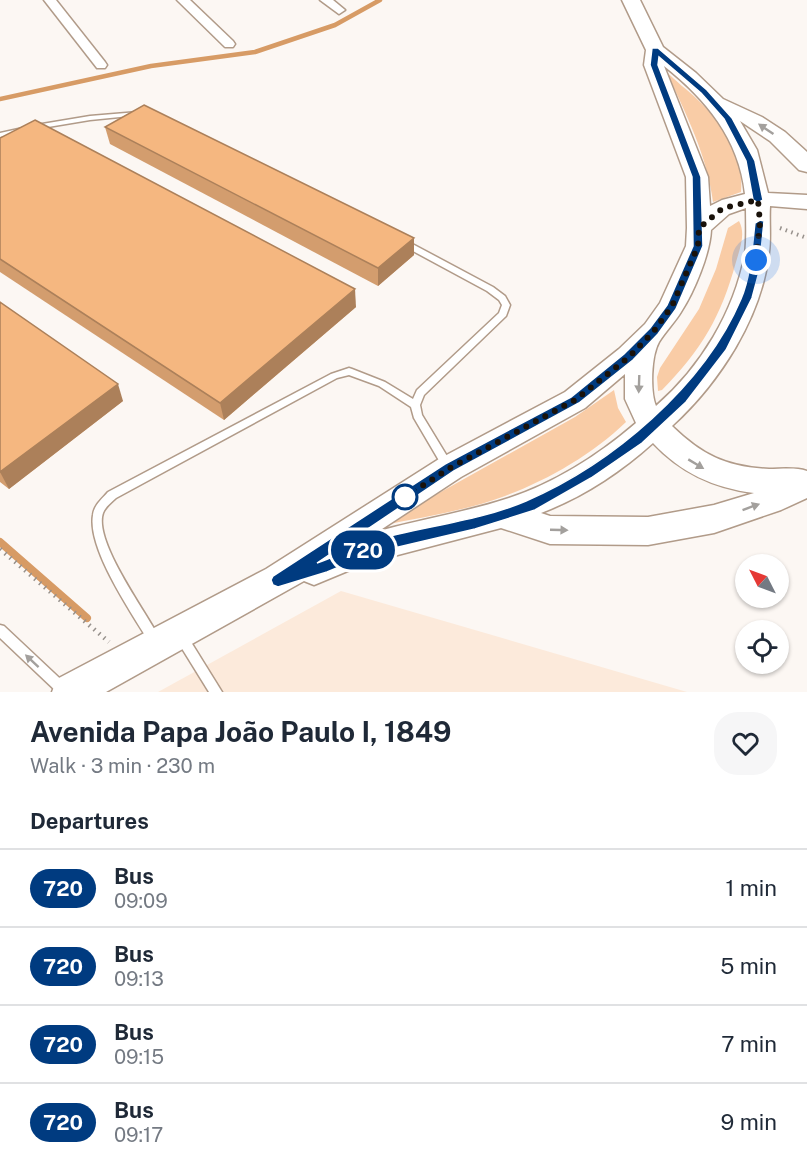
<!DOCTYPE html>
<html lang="en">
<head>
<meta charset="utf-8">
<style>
	body { margin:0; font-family:"Public Sans",sans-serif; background:#f6f6f7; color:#1f2937; height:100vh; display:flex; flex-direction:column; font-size:22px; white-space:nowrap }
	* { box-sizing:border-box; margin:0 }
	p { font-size:20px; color:#747a83 }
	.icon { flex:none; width:33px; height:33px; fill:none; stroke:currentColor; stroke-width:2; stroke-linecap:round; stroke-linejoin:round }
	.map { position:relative; height:692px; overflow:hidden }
	.drawer { display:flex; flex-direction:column; background:#fff; flex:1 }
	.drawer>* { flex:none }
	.badge { padding:0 12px; border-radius:20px; font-size:21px; line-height:39px }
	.needle { width:39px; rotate:312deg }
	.buttons { position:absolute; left:735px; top:554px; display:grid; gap:12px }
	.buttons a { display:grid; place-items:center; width:54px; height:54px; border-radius:50%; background:#fff; box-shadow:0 2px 4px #0004; font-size:30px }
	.you { position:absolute; width:30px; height:30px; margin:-15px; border:4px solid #fff; border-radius:50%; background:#1a73e8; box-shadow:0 0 0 9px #1a73e833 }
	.map>.badge { position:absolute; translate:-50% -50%; box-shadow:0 0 0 3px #fff }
	h2 { padding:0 30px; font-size:22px; line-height:54px }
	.round { display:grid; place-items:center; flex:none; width:63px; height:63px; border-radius:24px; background:#f6f6f7 }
	.head { display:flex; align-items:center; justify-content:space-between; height:102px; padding:0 30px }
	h1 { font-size:28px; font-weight:700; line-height:45px }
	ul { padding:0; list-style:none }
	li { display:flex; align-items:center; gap:18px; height:78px; padding:0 30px; border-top:2px solid #e0e1e3 }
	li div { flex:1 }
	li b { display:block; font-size:22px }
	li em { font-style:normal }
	li .badge { min-width:66px; font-weight:700; text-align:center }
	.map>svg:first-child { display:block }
	.built { fill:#fceadb }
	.green { fill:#f9cca6 }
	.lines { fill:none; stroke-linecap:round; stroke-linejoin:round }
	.stream-far1 { stroke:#d79b65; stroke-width:4.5 }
	.stream { stroke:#d79b65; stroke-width:8 }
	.service-casing { stroke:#b19b89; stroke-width:3 }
	.minor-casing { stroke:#b19b89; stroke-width:3 }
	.secondary-casing { stroke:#b19b89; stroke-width:3 }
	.path-far1 { stroke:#97918c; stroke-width:4; stroke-dasharray:1.5 4.5; stroke-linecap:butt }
	.path { stroke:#97918c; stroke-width:4.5; stroke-dasharray:1.5 5; stroke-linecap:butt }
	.service { fill:#fff; fill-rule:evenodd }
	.minor { fill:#fff; fill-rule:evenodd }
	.secondary { fill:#fff; fill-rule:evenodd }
	.wall { fill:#d39d6e }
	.shaded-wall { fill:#ac805a }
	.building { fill:#f5b780; stroke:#ac805a; stroke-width:1.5 }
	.oneway { fill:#a3a09d }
	.line { fill:#003b80; stroke:#fff; stroke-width:1.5 }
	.walk { stroke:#19120b; stroke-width:6; stroke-dasharray:0 10.8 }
	.stop-dot { fill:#fff; stroke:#003b80; stroke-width:3 }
</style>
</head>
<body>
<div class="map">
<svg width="807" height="692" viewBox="0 0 807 692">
	<rect width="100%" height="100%" fill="#fcf7f3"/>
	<path class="built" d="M341,591l346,101h-529z"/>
	<g class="green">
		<path d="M666,71c10,11 22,19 32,29 23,21 47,59 43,92l-28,10c-6,-47 -27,-88 -47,-131z"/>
		<path d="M739,221c7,13 1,27 -3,41 -15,55 -34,87 -74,128l-4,1 -1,-14 3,-9 39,-59 17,-40 12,-41z"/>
		<path d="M614,390l4,18 8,14c-33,32 -78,58 -121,74 -39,15 -84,21 -125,30l195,-109z"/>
	</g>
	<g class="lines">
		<path class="stream-far1" d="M0,99l151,-33 104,-14 80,-27 45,-25"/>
		<path class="stream" d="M0,542l87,76"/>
		<g class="service-casing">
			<g id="service">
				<path d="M138,112l3,2 -1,1 -50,5 -54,9 -3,-2 3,-2 54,-9z"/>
				<path d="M23,128l2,1v2l-25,6v-4z"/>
				<path d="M403,239l90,48 12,9 5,9 -4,11 -82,79 -4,10 2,10 31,51 -1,3 -4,1 -4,-1 -30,-51 -3,-11 -32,-21 -30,-11 -12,3 -221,120c-4,4 -11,9 -13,15 -10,29 45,101 58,128l-2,4 -4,2 -4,-2c-18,-30 -64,-96 -58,-130 1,-10 9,-16 15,-23l223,-118 18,-6 3,1 33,13 28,17 4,-9 82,-77 3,-8 -3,-5 -12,-9 -87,-47 -1,-2z"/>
				<path d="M0,625l4,1 66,62 2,4h-15l-57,-54z"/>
				<path d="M182,632l4,2 36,58h-13l-31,-50 -2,-4 2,-4z"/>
			</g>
		</g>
		<g class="minor-casing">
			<g id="minor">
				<path d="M44,0h12l49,62 2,3 -2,3h-8z"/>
				<path d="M177,0h13l43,41 2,3 -2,3h-8z"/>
				<path d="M320,0h13l12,10 -6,4z"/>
			</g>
		</g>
		<g class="secondary-casing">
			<path id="secondary" d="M622,0h18l23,47 33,26 27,26 39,18 23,15 22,20v20l-8,-2 -29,-29 -30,-20 17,29 11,43 39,2v14l-37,-3c-1,15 1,32 -1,46 -7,65 -49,130 -97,174 30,29 54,41 97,43 12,0 27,-2 38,2v27l-26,12 -67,23 -66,12 -98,-1 -49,-16 -134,35 -53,22 -10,-4 -198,111h-54l5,-13 209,-110 173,-110 126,-67 54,-43 26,-25 15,-21 26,-57 1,-18 -1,-51 -42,-112 2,-15zM664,66c42,33 75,73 81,128l-23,6 -12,6 -2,-29zM746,208c0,15 1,31 -1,46 -11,58 -44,113 -89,152 -6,-14 -5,-50 3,-64 6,-10 16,-20 22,-30 13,-20 29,-58 30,-82l18,-16zM625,374v25l11,24c-36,31 -81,60 -127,75 -42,14 -87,21 -130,33l82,-54 124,-69zM653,443c28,30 61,45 101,50l-40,12 -66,12 -98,-1 -9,-3c40,-15 80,-41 112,-70z"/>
		</g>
		<path class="path-far1" d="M780,228l27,10"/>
		<path class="path" d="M0,549l109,93"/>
		<use href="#service" class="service"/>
		<use href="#minor" class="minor"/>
		<use href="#secondary" class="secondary"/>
	</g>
	<g class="wall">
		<path d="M105,127l309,111v17l-36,31 -268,-142z"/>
		<path d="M0,138l356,169 -132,113 -224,-148z"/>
		<path d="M0,302l123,99 -114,88 -9,-7z"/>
	</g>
	<g class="shaded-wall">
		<path d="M414,238v17l-36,31v-18z"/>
		<path d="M355,289l1,18 -132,113 -4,-17z"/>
		<path d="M118,384l5,17 -114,88 -9,-17z"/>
	</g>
	<g class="building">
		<path d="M144,105l270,133 -36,30 -273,-141z"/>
		<path d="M35,120l320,169 -135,114 -220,-144v-121z"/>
		<path d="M0,302l118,82 -118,88z"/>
	</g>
	<defs><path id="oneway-solid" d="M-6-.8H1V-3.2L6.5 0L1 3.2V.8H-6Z" transform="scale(1.5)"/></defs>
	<g class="oneway">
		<use href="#oneway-solid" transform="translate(766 129) rotate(-146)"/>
		<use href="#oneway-solid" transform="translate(639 384) rotate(92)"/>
		<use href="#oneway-solid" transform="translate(696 464) rotate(31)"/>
		<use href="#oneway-solid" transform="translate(751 507) rotate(-20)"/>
		<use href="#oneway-solid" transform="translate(559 530) rotate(2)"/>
		<use href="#oneway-solid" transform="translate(32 661) rotate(-137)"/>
	</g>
	<path class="line" d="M652,48h6l49,42 25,28 23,43 8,39 -5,3 -5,-3 -7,-39 -22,-42 -23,-26 -42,-36 -1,8 43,112 2,69 -27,63 -18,25 -25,26 -54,43 -125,68 -137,92c19,-6 36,-17 55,-22 50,-15 105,-19 154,-40 86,-37 178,-115 215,-202 10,-24 11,-51 14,-76l5,-3 4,1 -5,51 -7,26 -26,52 -40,52 -44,41 -51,35 -56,32 -60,19 -102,24 -46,19 -49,15 -5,-2 -2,-5 2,-4 172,-112 126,-67 53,-43 26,-26 17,-23 26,-59 -1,-69 -42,-112z"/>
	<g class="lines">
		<path class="walk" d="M405,497l45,-29 125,-68 54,-43 25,-26 18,-25 26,-60 1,-18 24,-20 35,-8 2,23 -4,37"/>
	</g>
	<circle class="stop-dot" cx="405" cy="497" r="12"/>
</svg>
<div class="buttons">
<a><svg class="needle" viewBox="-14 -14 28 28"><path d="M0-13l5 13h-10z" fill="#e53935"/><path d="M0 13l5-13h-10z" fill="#747a83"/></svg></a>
<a><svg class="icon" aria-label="locate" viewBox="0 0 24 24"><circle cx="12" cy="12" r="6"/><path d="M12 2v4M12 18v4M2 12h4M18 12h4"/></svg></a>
</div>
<div class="you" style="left:756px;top:260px"></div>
<b class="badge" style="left:363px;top:550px;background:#003b80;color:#fff">720</b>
</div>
<section class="drawer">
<div class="head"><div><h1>Avenida Papa João Paulo I, 1849</h1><p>Walk · 3 min · 230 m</p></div><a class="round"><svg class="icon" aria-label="heart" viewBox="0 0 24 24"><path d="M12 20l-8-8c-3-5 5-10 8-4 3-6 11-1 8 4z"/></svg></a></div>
<h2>Departures</h2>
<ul>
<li><span class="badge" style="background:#003b80;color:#fff">720</span><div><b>Bus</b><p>09:09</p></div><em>1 min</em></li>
<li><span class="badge" style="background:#003b80;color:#fff">720</span><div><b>Bus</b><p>09:13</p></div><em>5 min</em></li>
<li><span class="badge" style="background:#003b80;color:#fff">720</span><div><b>Bus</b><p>09:15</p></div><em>7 min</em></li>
<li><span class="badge" style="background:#003b80;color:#fff">720</span><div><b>Bus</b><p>09:17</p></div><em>9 min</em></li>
</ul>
</section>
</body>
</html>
